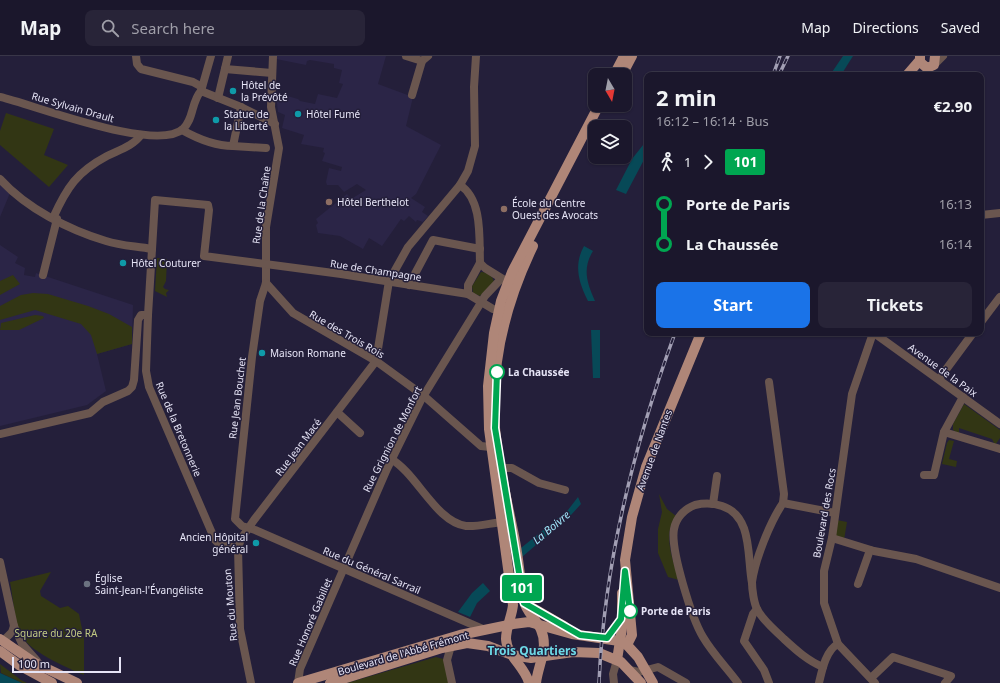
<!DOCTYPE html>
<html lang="en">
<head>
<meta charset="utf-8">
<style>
	body { margin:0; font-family:"Noto Sans",sans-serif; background:#282438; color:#f1f3f6; height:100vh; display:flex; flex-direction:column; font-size:15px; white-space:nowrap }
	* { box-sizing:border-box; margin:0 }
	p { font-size:13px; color:#a09fa9 }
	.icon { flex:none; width:22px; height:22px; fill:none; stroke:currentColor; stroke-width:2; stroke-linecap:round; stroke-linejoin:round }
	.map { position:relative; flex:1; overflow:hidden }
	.drawer { position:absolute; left:644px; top:16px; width:340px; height:264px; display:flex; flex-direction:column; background:#1b172c; border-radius:8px; box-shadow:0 1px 3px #0004,0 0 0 1px #393648 }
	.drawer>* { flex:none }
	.badge { padding:0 8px; border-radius:3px; font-size:14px; line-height:26px }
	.needle { width:26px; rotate:170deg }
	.buttons { position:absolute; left:588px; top:12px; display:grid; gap:8px }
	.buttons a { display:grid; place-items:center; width:44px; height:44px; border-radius:8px; background:#1b172c; box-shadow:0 1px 3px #0004,0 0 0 1px #393648; font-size:20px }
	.scale { position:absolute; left:12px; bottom:10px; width:109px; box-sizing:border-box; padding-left:4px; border:2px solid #e6e4f6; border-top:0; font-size:11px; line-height:14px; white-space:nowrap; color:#e6e4f6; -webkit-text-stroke:3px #241f3a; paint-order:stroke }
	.map>.badge { position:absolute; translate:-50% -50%; box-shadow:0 0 0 2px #fff }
	.legs { display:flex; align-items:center; gap:6px; height:44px; padding:0 12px; font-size:13px }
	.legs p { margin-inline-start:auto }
	.head { display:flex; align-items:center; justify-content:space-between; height:68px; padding:0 12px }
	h1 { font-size:22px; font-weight:700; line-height:30px }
	.primary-button { display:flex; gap:8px; margin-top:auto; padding:8px 12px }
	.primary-button a { flex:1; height:46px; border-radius:8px; background:#1a73e8; color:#fff; font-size:16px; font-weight:700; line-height:46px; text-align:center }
	.primary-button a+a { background:#282438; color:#f1f3f6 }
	ul { padding:0 12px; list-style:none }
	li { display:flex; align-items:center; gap:14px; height:40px; font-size:15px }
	li i { display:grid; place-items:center; width:6px; height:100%; margin:0 5px; background:currentColor }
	li i::after { content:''; width:10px; height:10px; margin:-5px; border:3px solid; border-radius:50%; background:#1b172c }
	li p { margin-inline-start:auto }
	li:first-child i { background:linear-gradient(#0000 50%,currentColor 0) }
	li:last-child i { background:linear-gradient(currentColor 50%,#0000 0) }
	header { display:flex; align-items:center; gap:24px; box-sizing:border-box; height:56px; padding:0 20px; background:#1b172c; border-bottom:1px solid #393648 }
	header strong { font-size:19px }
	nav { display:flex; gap:22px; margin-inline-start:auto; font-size:14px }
	.search { width:280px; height:36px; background:#282438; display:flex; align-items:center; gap:10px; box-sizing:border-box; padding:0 14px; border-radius:8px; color:#a09fa9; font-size:15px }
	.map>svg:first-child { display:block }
	.built { fill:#2b2547 }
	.green { fill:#323614 }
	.water { fill:#074957 }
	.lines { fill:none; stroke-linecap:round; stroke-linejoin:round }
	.minor { stroke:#6a564f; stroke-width:8 }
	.major { stroke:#af8678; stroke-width:10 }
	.rail-casing { stroke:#a29fb4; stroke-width:3.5 }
	.rail { stroke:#241f3a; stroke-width:2; stroke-dasharray:6; stroke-linecap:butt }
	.line-1-casing { stroke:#fff; stroke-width:9 }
	.line-1 { stroke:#00a651; stroke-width:6 }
	.culture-dot { fill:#0f9aa8; stroke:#241f3a; stroke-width:1.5 }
	.education-dot { fill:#8d6e63; stroke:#241f3a; stroke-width:1.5 }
	.stop-1-dot { fill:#fff; stroke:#00a651; stroke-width:2 }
	.worship-dot { fill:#6b7280; stroke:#241f3a; stroke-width:1.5 }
	.labels { text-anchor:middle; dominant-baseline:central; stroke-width:3; stroke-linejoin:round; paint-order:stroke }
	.poi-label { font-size:10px; fill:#e6e4f6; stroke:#241f3a; text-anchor:start }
	.street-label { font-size:10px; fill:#e6e4f6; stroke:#241f3a }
	.stop-label { font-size:10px; font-weight:bold; fill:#e6e4f6; stroke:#241f3a; text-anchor:start }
	.park-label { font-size:10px; fill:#c1ca82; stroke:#241f3a }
	.water-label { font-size:11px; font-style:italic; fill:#a0e6fa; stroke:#241f3a }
	.quarter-label { font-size:12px; font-weight:bold; fill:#6dd8e6; stroke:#241f3a }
</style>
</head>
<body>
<header>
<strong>Map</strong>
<div class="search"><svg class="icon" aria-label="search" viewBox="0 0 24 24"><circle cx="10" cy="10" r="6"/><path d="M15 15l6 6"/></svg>Search here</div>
<nav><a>Map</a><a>Directions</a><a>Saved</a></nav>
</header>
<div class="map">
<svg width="1000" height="627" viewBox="0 0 1000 627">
	<rect width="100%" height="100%" fill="#241f3a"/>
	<g class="built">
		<path d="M276,0h110l-8,28 35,13 -7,29 35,19 -25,49 -5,4 14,9 -3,5 6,4 -5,6 -6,-2 -1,2 -7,-6 -5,5 -3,-2 -19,27 -13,-8 -6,11 -23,-13 -22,-3 -2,-8 2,-2 -2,-4 31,-25 4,5 15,-9 -9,-6 -13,8 -6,-7h-11l-1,-3 3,-14 12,3 1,-4 -20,-6 3,-8 -2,-1 1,-4 -23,-4 3,-9 -22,-7 3,-13 -7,-3 -2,-16 1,-3 21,6 2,2 15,3 3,-10 19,4 6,-14 -4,-1 3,-13 -8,-2v-4l-24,-4 -3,1 -1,4 -30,-6z"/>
		<path d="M0,129l10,8 -10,24z"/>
		<path d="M0,189l18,12 -3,6 10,5 -1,7 11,2 1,-4 97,32 -1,39 -35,10 9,37 -19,14 -87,21z"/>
	</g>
	<g class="green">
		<path d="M6,57l48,16 -10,26 24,10 -19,22 -49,-42v-14z"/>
		<path d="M157,202l10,1 -1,22 -3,6 2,2 4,1 -3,3 1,4 -12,-6z"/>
		<path d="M481,216c6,0 12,4 13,10l-14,14 -7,-3 -1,-7z"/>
		<path d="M13,219l7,9 -20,11v-14z"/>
		<path d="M33,237l15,1 40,12 21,8 23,13v17l-35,10 -6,-19 -10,-11 -46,-14 -35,10v-14l21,-11z"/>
		<path d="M35,259l8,1 1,2 -25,12h-19l1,-7z"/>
		<path d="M964,348l36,26v8l-5,7 -3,-6 -33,-11v6l-6,-4v-6z"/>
		<path d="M949,384l5,1 -5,18 8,2 -1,6 -14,-3 5,-21z"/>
		<path d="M659,438l8,15 9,7c-14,19 -3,44 3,64l-11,-3 -10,-24v-24l4,-17z"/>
		<path d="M837,464l10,2 -3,18 -10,-2z"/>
		<path d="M51,516l-11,19 1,5 19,12 8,-2 11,8 5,25v36c-18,-8 -58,-24 -65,-44 -5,-15 -6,-34 -9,-49z"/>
		<path d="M436,601l11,3 5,23h-105z"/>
		<path d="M0,608l21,16 6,3h-5l-21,-10z"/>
	</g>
	<g class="water">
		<path d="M843,0h10l-12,19h-11z"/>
		<path d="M647,84v14l-20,38 -1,2 -10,-4 16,-31z"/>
		<path d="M584,190l9,5c-11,18 -6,32 2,50h-7l-1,-2c-9,-18 -13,-35 -3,-53z"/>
		<path d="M591,274h9v48h-7z"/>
		<path d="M578,441l3,7 -10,11 -49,42 -1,-9 47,-38z"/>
		<path d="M483,527l7,8 -13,12 -7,14 -12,-5 14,-19z"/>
		<path d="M0,617l22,10h-22z"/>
	</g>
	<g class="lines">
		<g class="minor">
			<path d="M136,0l1,8 4,5 52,13 9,5"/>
			<path d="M273,0l-2,51 8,41 -13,79v56l-6,18 -8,56 -17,162 7,7 13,4 230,100"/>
			<path d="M406,0l16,5 6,-5"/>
			<path d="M936,7l7,-7"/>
			<path d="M225,13l47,4"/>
			<path d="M201,35l10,-35"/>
			<path d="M412,39l10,-34"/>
			<path d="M0,41c35,8 156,56 183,32 11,-10 8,-27 18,-38l40,16 34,17"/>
			<path d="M218,42l10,-42"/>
			<path d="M182,74c16,9 32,16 51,16l8,-39"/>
			<path d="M233,90l33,2"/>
			<path d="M0,123c26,29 69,51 106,62 15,5 30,5 46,8"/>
			<path d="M460,129c23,15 19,54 20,78"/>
			<path d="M981,159l19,-2"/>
			<path d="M53,162c14,-31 24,-46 54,-62 12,-6 26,-10 34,-21"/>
			<path d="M480,207l5,5 21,13"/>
			<path d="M43,219l14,-56"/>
			<path d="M266,227l27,30 83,48 48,35 57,50 9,1"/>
			<path d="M409,229l24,-45 47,9"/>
			<path d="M468,238v-9l12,-22"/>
			<path d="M981,266l19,-25"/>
			<path d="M873,277l-21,61 -20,144 -8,33v32l14,41 37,39"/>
			<path d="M874,277l126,91"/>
			<path d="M939,323l34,-46"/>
			<path d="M769,326l15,112 -1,9"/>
			<path d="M337,356l23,21"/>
			<path d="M944,376l56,17"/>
			<path d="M0,378l90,-21 13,-11 25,-11 4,-4 2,-7 4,-60 3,-5h7"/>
			<path d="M391,403c26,15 45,63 75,67 11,1 25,-3 36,-4"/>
			<path d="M501,412h11l27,15 26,7"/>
			<path d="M924,419h10l10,-43 19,-35"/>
			<path d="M713,448l4,-28"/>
			<path d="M832,482l42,13 42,8 84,29"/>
			<path d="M238,492l-18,-3 -5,-5 -66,-153 -3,-16 2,-56 7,-115 53,5 1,5 -5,46 137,18 127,20 25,15 12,4"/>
			<path d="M0,506l14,64 8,18 15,17"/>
			<path d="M858,528l12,-34"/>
			<path d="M757,553l-4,5 -9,27 20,29 5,13"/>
			<path d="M3,585l9,-9 2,-6"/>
			<path d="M451,590l-4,14 5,23"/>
			<path d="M823,611c-15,-6 -27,-17 -39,-28 -9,-9 -21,-18 -27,-30 -3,-6 -5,-19 -5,-27 3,-22 18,-60 31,-79l52,10"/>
			<path d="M629,614l10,2 19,-5 28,16"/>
			<path d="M871,622l22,-21 58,19 -6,7"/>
			<path d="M251,627l-11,-54 -2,-81 3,-9 13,-19 122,-159 13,-80 19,-34 52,-62 8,-14 7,-25 -1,-59 2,-31"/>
			<path d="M298,627l2,-14 87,-200 34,-69 64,-104 16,-17"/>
			<path d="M614,627l-1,-9 4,-14"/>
			<path d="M738,627c-11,-15 -25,-29 -35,-46 -11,-18 -33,-88 -29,-108 2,-11 10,-20 21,-24 9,-2 18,-2 27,1 31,10 25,51 30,77"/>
			<path d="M819,627c3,-13 7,-33 19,-39"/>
		</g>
		<g class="major">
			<path d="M920,0v6l7,6 7,-3 1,-9"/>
			<path d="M614,19l10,-19"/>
			<path d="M622,19l10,-19"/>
			<path d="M907,19l13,-15"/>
			<path d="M533,190c-27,56 -43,118 -38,182 3,38 13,76 20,113 4,20 5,40 9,60 2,11 13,19 17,29 8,18 -3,35 -5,53"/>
			<path d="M526,548l38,22"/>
			<path d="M0,583l35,24 42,20"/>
			<path d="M627,589l5,-10 -7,-75 7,-43 14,-50 55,-134"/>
			<path d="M0,595l19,14 33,18"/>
			<path d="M617,604l5,-32v-35"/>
			<path d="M298,627l162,-48 53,-11 16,-2 43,12 47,7 8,4 11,12 15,26"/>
			<path d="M330,627l112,-35 25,-5 21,3 24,9 19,3 42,-6 26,1 22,9 20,21"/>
			<path d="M529,627c-4,-16 -22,-27 -23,-44 0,-12 6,-23 7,-34l-24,-176 -1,-43 6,-53 7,-32 11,-29 87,-167"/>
		</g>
		<g class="rail-casing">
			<g id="rail">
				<path d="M773,19l7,-19"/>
				<path d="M779,19l9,-19"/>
				<path d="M599,627c5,-120 35,-238 76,-350"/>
			</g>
		</g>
		<use href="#rail" class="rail"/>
	</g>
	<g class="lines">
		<g class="line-1-casing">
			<path id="line-1" d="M497,316l-2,56 29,175 56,32 27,3 14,-19 4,-48 5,40"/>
		</g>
		<use href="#line-1" class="line-1"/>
	</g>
	<g class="culture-dot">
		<circle cx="233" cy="35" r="4"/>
		<circle cx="298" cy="58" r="4"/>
		<circle cx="216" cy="64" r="4"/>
		<circle cx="123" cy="207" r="4"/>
		<circle cx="262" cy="297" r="4"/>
		<circle cx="256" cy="487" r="4"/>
	</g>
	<g class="education-dot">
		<circle cx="329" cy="146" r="4"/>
		<circle cx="504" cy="153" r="4"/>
	</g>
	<g class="stop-1-dot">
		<circle cx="497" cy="316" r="7"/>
		<circle cx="630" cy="555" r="7"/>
	</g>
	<circle class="worship-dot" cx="87" cy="528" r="4"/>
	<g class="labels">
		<g class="poi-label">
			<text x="241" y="29">Hôtel de<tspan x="241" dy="12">la Prévôté</tspan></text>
			<text x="224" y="58">Statue de<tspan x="224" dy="12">la Liberté</tspan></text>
			<text x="306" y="58">Hôtel Fumé</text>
			<text x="337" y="146">Hôtel Berthelot</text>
			<text x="512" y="147">École du Centre<tspan x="512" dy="12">Ouest des Avocats</tspan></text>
			<text x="131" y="207">Hôtel Couturer</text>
			<text x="270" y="297">Maison Romane</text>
			<text x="248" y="481" text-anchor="end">Ancien Hôpital<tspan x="248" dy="12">général</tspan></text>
			<text x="95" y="522">Église<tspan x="95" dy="12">Saint-Jean-l'Évangéliste</tspan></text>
		</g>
		<g class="street-label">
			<text transform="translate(73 51) rotate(16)">Rue Sylvain Drault</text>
			<text transform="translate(261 149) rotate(-82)">Rue de la Chaîne</text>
			<text transform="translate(376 214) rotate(9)">Rue de Champagne</text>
			<text transform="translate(347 278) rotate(30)">Rue des Trois Rois</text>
			<text transform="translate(943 314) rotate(36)">Avenue de la Paix</text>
			<text transform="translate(237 342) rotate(-83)">Rue Jean Bouchet</text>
			<text transform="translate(179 373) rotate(67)">Rue de la Bretonnerie</text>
			<text transform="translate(392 383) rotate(-63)">Rue Grignion de Monfort</text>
			<text transform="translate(298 391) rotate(-53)">Rue Jean Macé</text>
			<text transform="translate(654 394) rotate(-70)">Avenue de Nantes</text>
			<text transform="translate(824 457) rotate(-80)">Boulevard des Rocs</text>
			<text transform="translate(372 514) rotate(23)">Rue du Général Sarrail</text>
			<text transform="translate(230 549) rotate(-95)">Rue du Mouton</text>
			<text transform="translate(310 566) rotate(-67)">Rue Honoré Gabillet</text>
			<text transform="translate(403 597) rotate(-16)">Boulevard de l'Abbé Frémont</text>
		</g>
		<g class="stop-label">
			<text x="508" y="316">La Chaussée</text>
			<text x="641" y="555">Porte de Paris</text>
		</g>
		<g class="park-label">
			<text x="56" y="577">Square du 20e RA</text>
		</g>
		<g class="water-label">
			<text transform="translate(551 471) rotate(-40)">La Boivre</text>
		</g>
		<g class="quarter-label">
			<text x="532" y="594">Trois Quartiers</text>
		</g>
	</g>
</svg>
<div class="buttons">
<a><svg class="needle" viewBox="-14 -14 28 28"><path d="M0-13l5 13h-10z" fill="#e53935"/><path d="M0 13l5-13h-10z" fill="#a09fa9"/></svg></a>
<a><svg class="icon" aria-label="layers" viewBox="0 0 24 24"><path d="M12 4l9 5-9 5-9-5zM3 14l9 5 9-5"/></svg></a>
</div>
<div class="scale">100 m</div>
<b class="badge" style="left:522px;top:532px;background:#00a651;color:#fff">101</b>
<section class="drawer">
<div class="head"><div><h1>2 min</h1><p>16:12 – 16:14 · Bus</p></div><b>€2.90</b></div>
<div class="legs"><svg class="icon" aria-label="walk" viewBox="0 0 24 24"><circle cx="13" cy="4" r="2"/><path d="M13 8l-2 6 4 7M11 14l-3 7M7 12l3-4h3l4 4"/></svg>1<svg class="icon" aria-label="forward" viewBox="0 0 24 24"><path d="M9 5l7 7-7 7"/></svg><b class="badge" style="background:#00a651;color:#fff">101</b></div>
<ul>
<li><i style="color:#00a651"></i><b>Porte de Paris</b><p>16:13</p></li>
<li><i style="color:#00a651"></i><b>La Chaussée</b><p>16:14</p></li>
</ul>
<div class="primary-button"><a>Start</a><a>Tickets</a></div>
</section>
</div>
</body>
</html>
